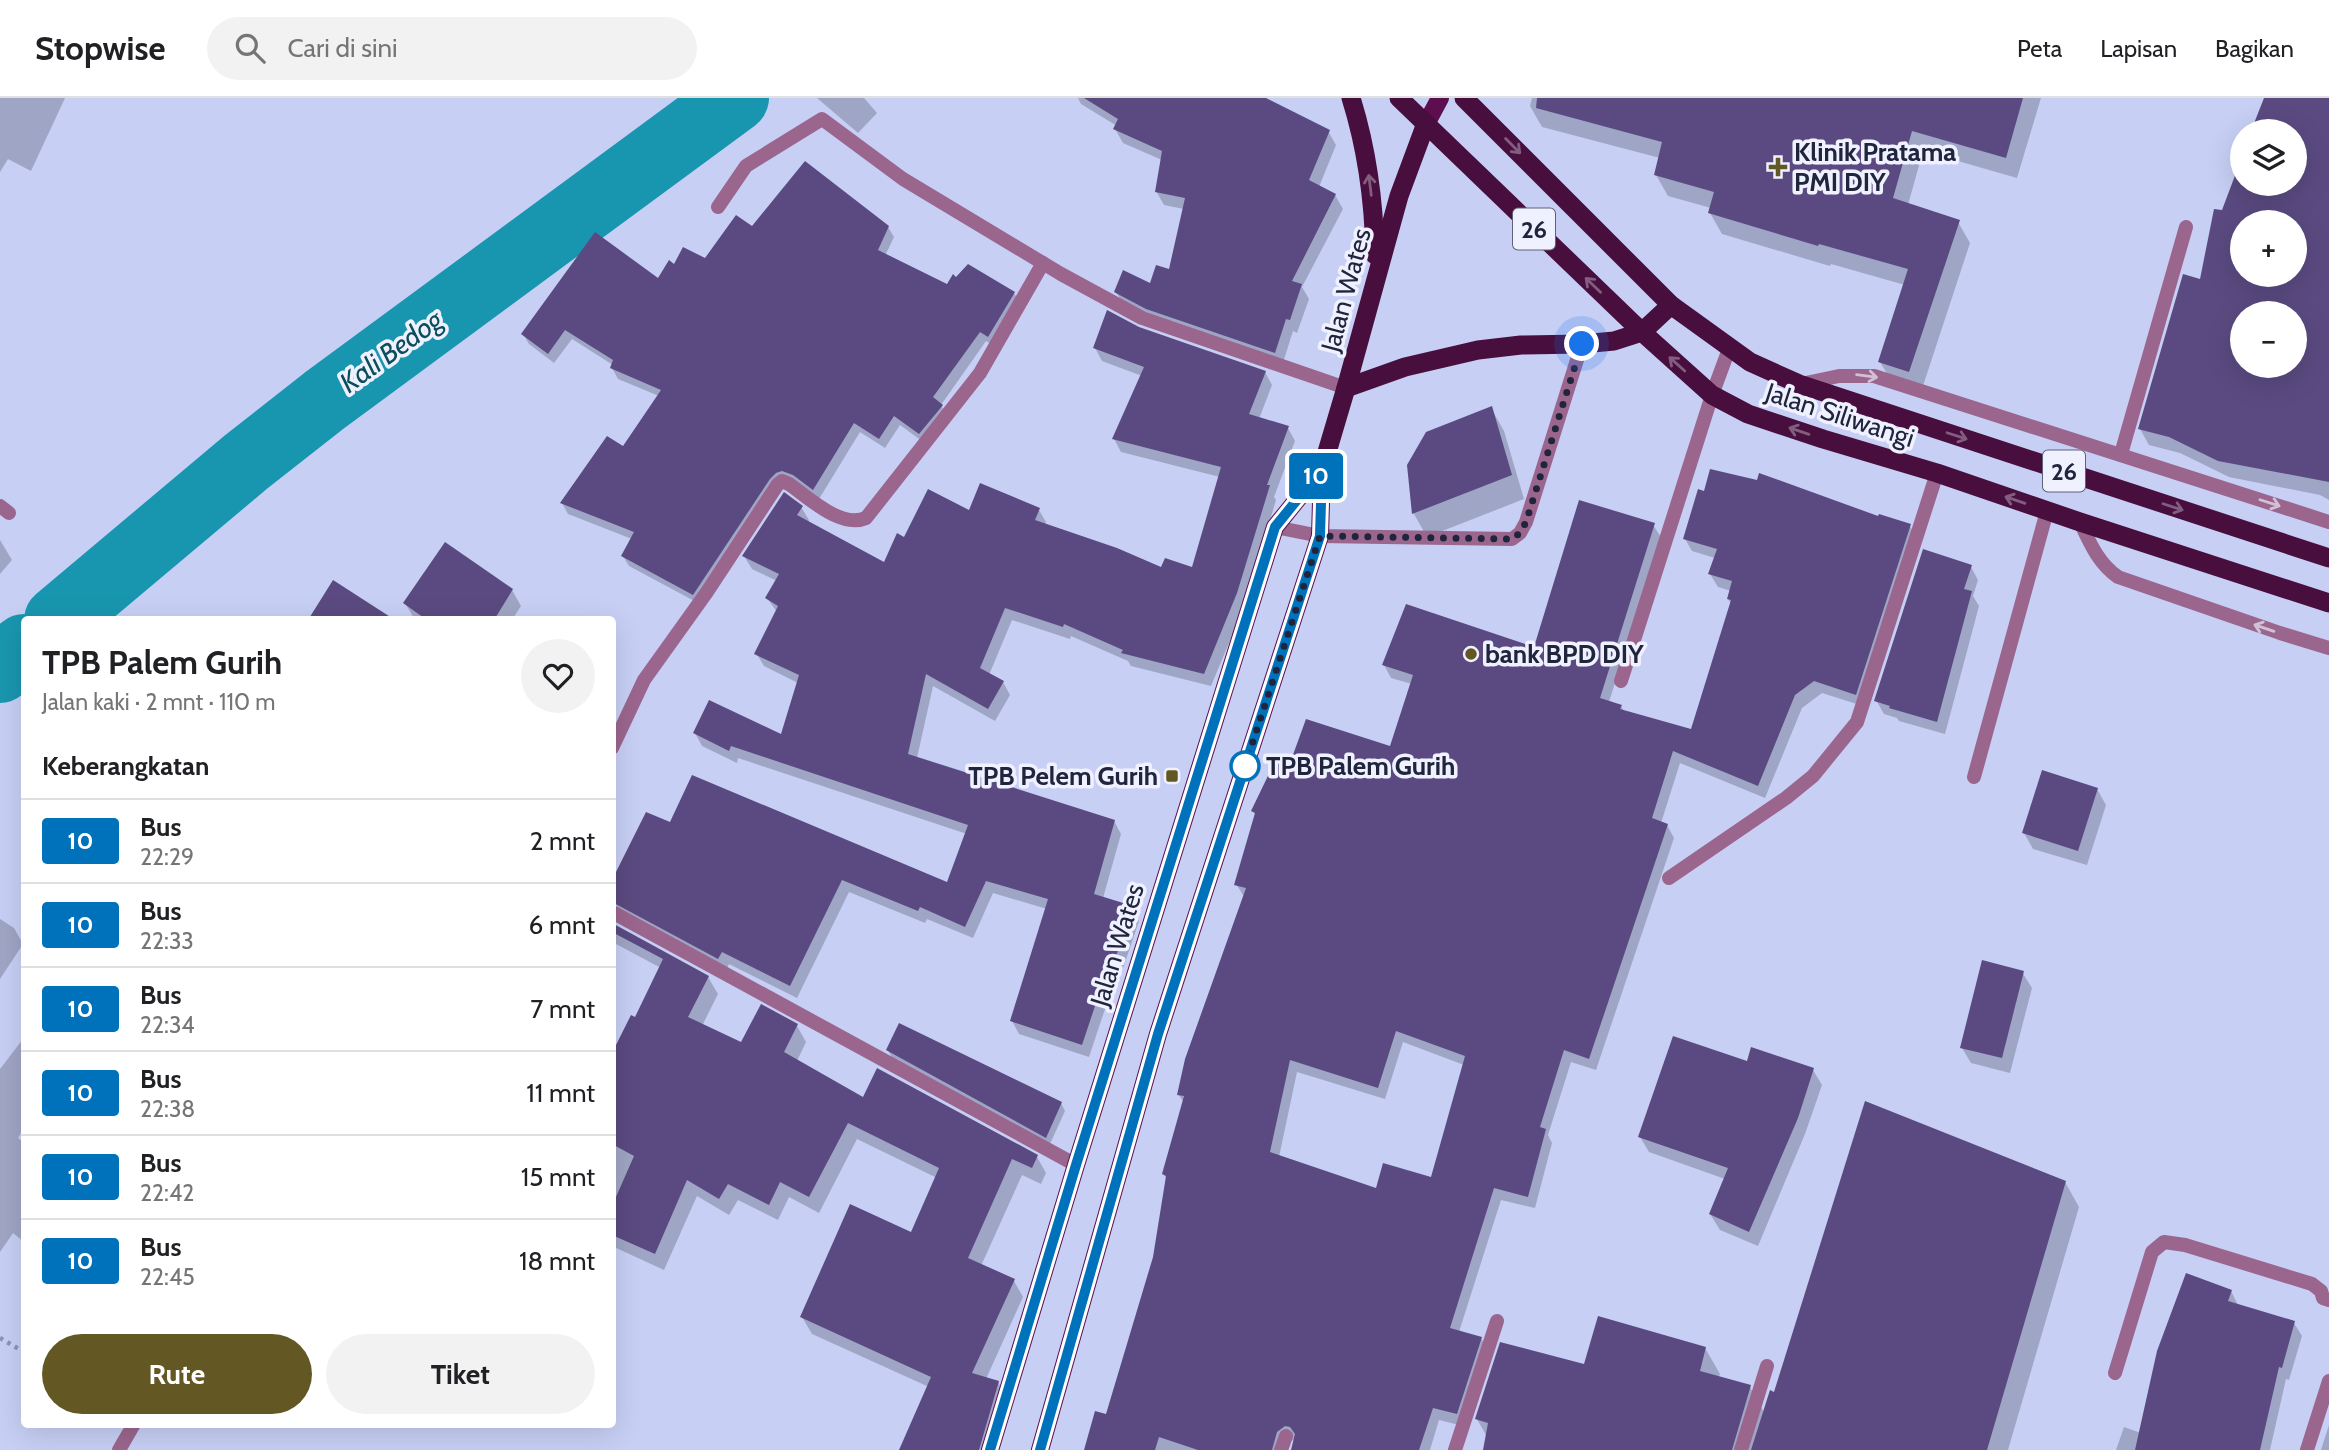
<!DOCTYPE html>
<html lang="id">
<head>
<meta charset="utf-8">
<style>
	body { margin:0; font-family:Cabin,sans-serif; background:#f2f2f2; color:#202124; height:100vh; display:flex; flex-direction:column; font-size:26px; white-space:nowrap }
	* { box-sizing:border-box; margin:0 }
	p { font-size:23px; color:#757577 }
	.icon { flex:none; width:38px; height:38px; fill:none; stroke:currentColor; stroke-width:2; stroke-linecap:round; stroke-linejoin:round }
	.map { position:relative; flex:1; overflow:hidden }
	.sheet { position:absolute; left:21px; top:518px; width:595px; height:812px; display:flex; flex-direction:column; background:#fff; border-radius:7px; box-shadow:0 7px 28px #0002 }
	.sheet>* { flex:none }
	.badge { padding:0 14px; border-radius:5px; font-size:24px; line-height:46px }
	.buttons { position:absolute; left:2230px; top:21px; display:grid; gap:14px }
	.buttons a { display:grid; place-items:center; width:77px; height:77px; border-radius:50%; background:#fff; box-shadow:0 7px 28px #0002; font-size:35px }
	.you { position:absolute; width:35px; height:35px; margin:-18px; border:5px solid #fff; border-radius:50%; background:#1a73e8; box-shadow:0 0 0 10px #1a73e833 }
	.map>.badge { position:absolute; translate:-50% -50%; box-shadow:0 0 0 4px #fff }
	h2 { padding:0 21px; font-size:26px; line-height:63px }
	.round { display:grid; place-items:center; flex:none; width:74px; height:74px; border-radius:37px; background:#f2f2f2 }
	.summary { display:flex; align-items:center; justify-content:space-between; height:119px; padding:0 21px }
	h1 { font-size:33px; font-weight:800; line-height:52px }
	.cta { display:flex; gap:14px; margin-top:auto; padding:14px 21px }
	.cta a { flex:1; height:80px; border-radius:42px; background:#635724; color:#fff; font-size:28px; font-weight:800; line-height:80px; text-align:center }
	.cta a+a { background:#f2f2f2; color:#202124 }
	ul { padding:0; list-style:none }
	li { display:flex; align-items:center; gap:21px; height:84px; padding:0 21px; border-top:2px solid #e0e0e0 }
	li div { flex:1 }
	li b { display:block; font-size:26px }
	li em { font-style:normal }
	li .badge { min-width:77px; font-weight:700; text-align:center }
	header { display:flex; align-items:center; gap:42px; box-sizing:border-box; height:98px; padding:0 35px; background:#fff; border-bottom:2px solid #e0e0e0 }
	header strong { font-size:33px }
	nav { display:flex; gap:38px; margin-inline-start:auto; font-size:24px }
	.search { width:490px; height:63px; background:#f2f2f2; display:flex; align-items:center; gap:18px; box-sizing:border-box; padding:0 24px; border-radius:38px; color:#757577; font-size:26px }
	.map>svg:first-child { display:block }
	.shadow { fill:#0003; fill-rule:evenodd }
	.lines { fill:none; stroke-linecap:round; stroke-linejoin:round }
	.river { stroke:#1996af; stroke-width:68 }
	.building { fill:#5a4a81; fill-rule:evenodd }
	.path { stroke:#8d93b5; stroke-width:4.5; stroke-dasharray:3.5 5; stroke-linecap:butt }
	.service { stroke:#9b668e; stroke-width:14 }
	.minor { stroke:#9b668e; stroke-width:14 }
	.tertiary { stroke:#9b668e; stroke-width:14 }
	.primary { stroke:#5c0e4e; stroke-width:18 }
	.trunk { stroke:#480e3d; stroke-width:19 }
	.oneway { stroke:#825d81 }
	.oneway2 { stroke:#d2c0d7 }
	.line-casing { stroke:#fff; stroke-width:16 }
	.line { stroke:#0072bc; stroke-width:10 }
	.walk { stroke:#20243c; stroke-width:7; stroke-dasharray:0 12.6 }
	.poi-dot { fill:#635724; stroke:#eff1ff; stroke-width:2.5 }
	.stop-dot { fill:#fff; stroke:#0072bc; stroke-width:3.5 }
	.labels { text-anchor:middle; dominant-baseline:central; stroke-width:7; stroke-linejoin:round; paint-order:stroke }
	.shield { fill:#eff1ff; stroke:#5e6276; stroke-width:2 }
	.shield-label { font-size:24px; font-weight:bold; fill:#20243c }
	.poi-label { font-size:26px; font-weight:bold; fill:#20243c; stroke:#eff1ff; text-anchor:start }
	.street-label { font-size:26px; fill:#20243c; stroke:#eff1ff }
	.stop-label { font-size:26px; font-weight:bold; fill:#20243c; stroke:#eff1ff; text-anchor:start }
	.water-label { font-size:28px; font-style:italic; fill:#0a4d5b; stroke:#eff1ff }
</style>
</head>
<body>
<header>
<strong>Stopwise</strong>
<div class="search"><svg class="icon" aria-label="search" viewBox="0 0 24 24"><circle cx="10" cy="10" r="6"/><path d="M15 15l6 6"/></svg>Cari di sini</div>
<nav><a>Peta</a><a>Lapisan</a><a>Bagikan</a></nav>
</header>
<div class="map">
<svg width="2329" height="1352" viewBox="0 0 2329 1352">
	<rect width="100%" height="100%" fill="#c7cff5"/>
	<g class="shadow">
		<path d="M0,0h65l-34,73 -23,-12 -8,13z"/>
		<path d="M817,0h47l13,15 -19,20z"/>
		<path d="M1078,0h186l64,33 8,14 -17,42 16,8 8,14 -41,78 7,12 -12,34 -4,-2 -11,35 -158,-61 -8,-13 35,-6 19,-15 14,-62 -20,-4 -8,-14 6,-31 -39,-17 -8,-14 2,-3 -36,-22z"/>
		<path d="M1532,0h509l-24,80 -94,-27 -15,54 50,17 12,21 -49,149 -29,-10 -12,-20 25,-77 -74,-21 -1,2 -108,-32 -12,-21 1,-5 -43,-12 -12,-21 4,-17 -118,-31 -12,-21z"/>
		<path d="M2266,0h63v402l-9,-5 -91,-18 -49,-24 -31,-8 -9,-16 61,-148 22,-69 19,-28h52v-53h-41zM2242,124h52v53h-52zM2242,215h52v53h-52z"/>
		<path d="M888,129l6,10 -9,19 63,30 66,7 6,10 -26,43 -8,-5 -45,64 6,12 -21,27 -26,-19 -15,23 -25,-16 -41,67 -31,-18 -88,123 -71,-38 -6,-10 9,-17 -64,-25 -6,-11 61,-54 36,-53 -41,-17 -6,-11 1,-3 -41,-26 -18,24 -25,-19 -6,-10 136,-54 16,-14 31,-5 47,-33z"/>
		<path d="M1138,231l127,43 7,13 -13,34 29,9 7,13 -21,56 2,3 -32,107 -33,79 -80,-20 -3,-5 -57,-25 -1,3 -58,-19 -23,55 14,7 7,13 -15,26 -62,-35 -16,72 197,63 7,13 -18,64 29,10 7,13 -23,68 -4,-1 -23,69 -70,-23 -7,-13 35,-112 -54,-16 -20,45 -46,-19 -2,4 -76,-31 -52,106 -68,-34 -3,7 -103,-55 -8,-13 55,-78 278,59 19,-50 -229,-76 -1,5 -35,-17 -7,-13 87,4 16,-54 -34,-17 -8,-13 21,-41 -10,-14 10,-17 -25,-12 -8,-13 57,-49 8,13 -1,3 77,41 20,-25 65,-27 69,-2 7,12 -1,3 117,44h31l27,-92 -99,-25 -7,-13 28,-63 -40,-15 -7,-13z"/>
		<path d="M1491,310l13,23 20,68 -97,38 -13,-23 -5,-48z"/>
		<path d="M1879,421l30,6 8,13 -54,168 -41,-13 -20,15 -37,90 -85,-35 -19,60 6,2 7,13 -78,232 -25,-8 -23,73 4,8 -17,65 -34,-8 -42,132 22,6 7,13 -25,75 -24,-6 -9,30h-137l3,-10 -9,1 -4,9h-197l21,-34 47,-159 13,-77 -3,-6 20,-71 -5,-8 66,-197 -9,-14 20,-68 -3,-5 38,-45 100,-18 21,-64 -21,-6 -7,-13 151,-16 118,-124 8,12 -52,165 12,4 3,5 68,20 39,-127 -3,-5 3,-8 -13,-4 -8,-13 5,-16 -23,-7 -7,-12zM1403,944l61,23 -32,114 -55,11 -98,-33 18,-85 88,27z"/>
		<path d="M0,442l12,20 -12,14z"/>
		<path d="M1971,469l7,13 -5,16 6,10 -34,128 -46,-13 -2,-3 -13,-4 -8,-14z"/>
		<path d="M512,492l9,16 -9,14h-97l-10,-17z"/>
		<path d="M2097,691l9,16 -19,60 -54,-16 -9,-16z"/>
		<path d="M0,821l14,9 9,16 -23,35z"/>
		<path d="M612,827l96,52 10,17 -16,32 40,19 55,-19 9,16 -9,19 66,39 174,57 9,16 -5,11 -19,-9 -41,91 33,15 9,16 -37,82 12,3 9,17 -15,51h-91l28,-63 -117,-53 -10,-17 109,-83 26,-56 -80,-39 -38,74 -30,-16 -11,23 -40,-20 -9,15 -32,-19 -33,74 -50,-23 -2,-190 23,-38 26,-51 -45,-24 -4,-5z"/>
		<path d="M2022,874l10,16 -22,85 -39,-10 -9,-15z"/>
		<path d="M23,941l1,89 -6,10 6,5v99l-11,-9 -13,19v-183z"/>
		<path d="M888,952l173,53 4,8 -15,33 -158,-86z"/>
		<path d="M1748,965l65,7 9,15 -17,49 -47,112 -38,-16 -10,-16 15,-35 -76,-27 -9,-15z"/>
		<path d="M2065,1084l14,25 -71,243h-523l2,-13 -10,-18 108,-53 120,-18 15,26 -2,4 32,9 14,25 11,-18z"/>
		<path d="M2231,1193l7,14 56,18 8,13 -13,44 -3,-1 -16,71h-154l8,-23 17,6z"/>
		<path d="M2329,1327v25h-8z"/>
	</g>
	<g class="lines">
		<g class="river">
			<path d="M58,522l188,-158 79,-62 410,-302"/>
			<path d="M0,571l24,-21"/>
		</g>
	</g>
	<g class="building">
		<path d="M1084,0h182l64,32 -21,50 27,14 -44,87 10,3 -12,36 -4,-1 -11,34 -129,-44 -32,-17 9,-22 27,13 6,-18 13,4 16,-71 -30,-6 7,-41 -49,-22 5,-10z"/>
		<path d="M1537,0h486l-17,60 -94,-27 -19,67 67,22 -51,152 -31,-10 30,-93 -89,-25 -1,2 -110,-33 6,-21 -60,-17 8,-33 -126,-34z"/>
		<path d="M2264,0h65v384l-111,-21 -49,-24 -31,-8 45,-155 17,5 14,-70 8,1 20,-53v27h52v-53h-43zM2242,124h52v53h-52zM2242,215h52v53h-52z"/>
		<path d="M805,63l84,65 -11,24 69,34 6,-10 3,3 12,-13 47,28 -27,45 -8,-5 -47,65 10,8 -24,29 -25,-18 -15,23 -25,-16 -41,67 -20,-15 -11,-4 -6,2 -6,6 -77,116 -72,-39 13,-24 -74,-29 47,-67 16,10 38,-56 -51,-22 3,-8 -48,-30 -17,24 -27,-20 74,-102 63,46 11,-18 5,4 9,-17 22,11 31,-43 16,11z"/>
		<path d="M1107,212l32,17 127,44 -17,43 40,12 -22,59h3l-33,108 -33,81 -83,-21 2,-3 -59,-26 -1,3 -58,-19 -25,60 24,13 -16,28 -62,-35 -18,80 207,66 -21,74 39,12 -24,71 -4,-1 -23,69 -72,-24 38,-122 -62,-18 -21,46 -45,-20 -2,4 -76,-31 -52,106 -68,-34 -4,7 -106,-57v-22l34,-68 24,10 22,-47 255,107 21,-57 -237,-79 -2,5 -36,-18 16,-33 72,34 18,-59 -45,-21 24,-48 -13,-8 14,-24 -37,-18 42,-64 19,14 -6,9 87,47 13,-29 7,4 24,-48 41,21 11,-27 60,25 -5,12 82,28 44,19 4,-9 27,9 29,-100 -109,-28 32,-72 -51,-19z"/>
		<path d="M1492,308l20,69 -100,39 -5,-49 19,-33z"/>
		<path d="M1710,371l47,11 2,-7 119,43 1,-2 32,10 -55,171 -42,-14 -19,14 -37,91 -85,-35 -21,67 16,6 -79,235 -25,-9 -24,77 6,2 -18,68 -34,-9 -44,140 32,9 -25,77 -24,-6 -14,42h-128l4,-16 -5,-7 -5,-1 -8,6 -5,18h-74l-39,-13 -4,13h-71l11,-39 11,3 47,-157 13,-81 -4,-2 22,-78 -7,-1 8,-36 61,-171 -12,-3 21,-72 -4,-2 26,-54 13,6 16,-44 84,27 23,-71 -31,-10 24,-61 128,43 45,-147 76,23 -55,175 22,7 -2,4 71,20 40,-129 -4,-1 5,-18 -24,-7 9,-25 -34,-10 15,-50 6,2zM1396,933l69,25 -34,121 -48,-14 -7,25 -106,-36 20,-92 88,28z"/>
		<path d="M445,444l68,47 -19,31h-67l-24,-17z"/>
		<path d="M1923,451l49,16 -8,24 8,2 -35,131 -48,-14 1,-2 -16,-5z"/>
		<path d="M333,482l62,40h-87z"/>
		<path d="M2042,672l56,18 -20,63 -56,-18z"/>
		<path d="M612,825l97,53 -21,41 53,25 20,-38 37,20 -14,28 79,45 14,-29 161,87 -6,13 -20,-9 -44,99 47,21 -43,94 27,8 -20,69h-80l32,-73 -131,-60 50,-113 61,28 28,-64 -91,-45 -39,74 -29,-15 -11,23 -41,-21 -9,15 -32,-19 -32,74 -43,-19v-29l22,-50 -22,-12v-91l19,-38 4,2 28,-58 -51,-27z"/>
		<path d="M1982,862l42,11 -22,87 -42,-10z"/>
		<path d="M899,925l163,79 -16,36 -160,-88z"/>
		<path d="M1673,938l74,25 4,-14 63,21 -16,50 -49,114 -40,-18 19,-46 -90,-31z"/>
		<path d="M1865,1003l201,80 -79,269h-236l19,-60 4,2z"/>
		<path d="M2186,1175l46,17 -4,11 67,20 -13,47 -3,-1 -19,83h-125l22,-99z"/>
		<path d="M1598,1218l108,31 -6,24 51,14 -19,65h-249l5,-27 -13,-4 25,-77 84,22z"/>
	</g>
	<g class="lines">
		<path class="path" d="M0,1240l24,14"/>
		<g class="service">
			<path d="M2121,356l65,-227"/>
			<path d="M1275,429l45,9 192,3 8,-6 6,-11 56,-178"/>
			<path d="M1621,583l91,-286 17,-46"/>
			<path d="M1974,679l73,-266"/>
			<path d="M1669,780l117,-80 27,-22 44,-54 80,-249"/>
			<path d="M1281,1352l5,-14"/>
			<path d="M1455,1352l42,-129"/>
			<path d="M1741,1352l26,-84"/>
		</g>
		<g class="minor">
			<path d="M718,109l28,-41 76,-47 81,60 158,95 81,44 204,70"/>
			<path d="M0,408l9,7"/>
			<path d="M612,650l32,-68 63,-88 71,-108 4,-3 7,3c20,14 52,45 77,34l114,-145 63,-110"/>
			<path d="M612,814l464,253"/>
			<path d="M2115,1275l37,-121 12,-10 21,3 127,39 9,7 2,7 6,2"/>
			<path d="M119,1352l15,-26"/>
			<path d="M2307,1352l22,-69"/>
		</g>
		<g class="tertiary">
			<path d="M1801,286l38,-8h35l455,146"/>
			<path d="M2080,424c10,21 18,41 38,55l162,56 49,15"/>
		</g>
		<g class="primary">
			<path d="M1425,28l15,-28"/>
			<path d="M990,1352l86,-285 199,-638 47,-58"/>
			<path d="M1040,1352l118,-416 162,-498 2,-67"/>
		</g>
		<g class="trunk">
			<path d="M1351,0c16,51 23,104 24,157"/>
			<path d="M1399,0l243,234 70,63 36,19 75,25 114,34 143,49 249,81"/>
			<path d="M1464,0l207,207 79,57 49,22 530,174"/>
			<path d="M1346,290l59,-21 73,-17 43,-5 61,-1 32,-3 28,-9 29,-27"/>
			<path d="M1322,371l24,-81 53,-192 26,-70"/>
		</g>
	</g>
	<defs><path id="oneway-shaft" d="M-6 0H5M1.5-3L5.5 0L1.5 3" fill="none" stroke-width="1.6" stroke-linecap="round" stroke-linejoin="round" transform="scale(1.75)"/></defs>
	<g class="oneway">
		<use href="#oneway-shaft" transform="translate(1513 48) rotate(45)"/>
		<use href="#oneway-shaft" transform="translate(1370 87) rotate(-97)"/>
		<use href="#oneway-shaft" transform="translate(1593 187) rotate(-136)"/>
		<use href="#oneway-shaft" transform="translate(1677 266) rotate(-138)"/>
		<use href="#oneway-shaft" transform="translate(1799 333) rotate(-161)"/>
		<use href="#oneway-shaft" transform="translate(1957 338) rotate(18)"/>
		<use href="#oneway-shaft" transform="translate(2015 402) rotate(-161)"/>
		<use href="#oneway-shaft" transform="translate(2173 409) rotate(18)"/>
	</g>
	<g class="oneway2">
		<use href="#oneway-shaft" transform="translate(1867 278) rotate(7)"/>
		<use href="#oneway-shaft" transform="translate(2270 405) rotate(18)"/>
		<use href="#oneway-shaft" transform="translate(2264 530) rotate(-161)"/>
	</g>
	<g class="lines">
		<g class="line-casing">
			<path id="line" d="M990,1352l86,-285 199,-638 47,-58 -2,67 -162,498 -118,416"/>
		</g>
		<use href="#line" class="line"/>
		<path class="walk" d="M1245,668l-2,6 77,-236 192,3 8,-6 6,-11 56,-178"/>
	</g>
	<g class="poi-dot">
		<path d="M1774.5 58.5h7v7h7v7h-7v7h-7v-7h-7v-7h7z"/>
		<circle cx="1471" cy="556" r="7"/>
		<rect x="1165" y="671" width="14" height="14" rx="3.5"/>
	</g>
	<circle class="stop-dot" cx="1245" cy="668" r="14"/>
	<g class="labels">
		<g class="shield">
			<rect x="1513" y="110.5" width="42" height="41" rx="5"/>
			<rect x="2043" y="352.5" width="42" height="41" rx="5"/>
		</g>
		<g class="shield-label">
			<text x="1534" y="131">26</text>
			<text x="2064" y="373">26</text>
		</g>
		<g class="poi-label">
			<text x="1794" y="54">Klinik Pratama<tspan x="1794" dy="30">PMI DIY</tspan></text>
			<text x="1485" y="556">bank BPD DIY</text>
			<text x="1158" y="678" text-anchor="end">TPB Pelem Gurih</text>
		</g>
		<g class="street-label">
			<text transform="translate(1346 192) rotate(-75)">Jalan Wates</text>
			<text transform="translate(1840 317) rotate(18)">Jalan Siliwangi</text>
			<text transform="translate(1117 847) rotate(-73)">Jalan Wates</text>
		</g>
		<g class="stop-label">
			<text x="1266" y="668">TPB Palem Gurih</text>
		</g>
		<g class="water-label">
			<text transform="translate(391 253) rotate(-36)">Kali Bedog</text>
		</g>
	</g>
</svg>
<div class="buttons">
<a><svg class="icon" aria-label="layers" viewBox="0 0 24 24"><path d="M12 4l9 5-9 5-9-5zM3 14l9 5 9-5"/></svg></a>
<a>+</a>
<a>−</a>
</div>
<div class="you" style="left:1582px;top:246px"></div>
<b class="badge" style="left:1316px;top:378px;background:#0072bc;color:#fff">10</b>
<section class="sheet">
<div class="summary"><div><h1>TPB Palem Gurih</h1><p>Jalan kaki · 2 mnt · 110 m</p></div><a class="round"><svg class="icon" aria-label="heart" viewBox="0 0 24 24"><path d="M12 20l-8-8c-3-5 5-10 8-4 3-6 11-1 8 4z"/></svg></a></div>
<h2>Keberangkatan</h2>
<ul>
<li><span class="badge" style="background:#0072bc;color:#fff">10</span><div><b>Bus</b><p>22:29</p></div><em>2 mnt</em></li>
<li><span class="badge" style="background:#0072bc;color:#fff">10</span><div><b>Bus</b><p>22:33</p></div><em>6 mnt</em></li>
<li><span class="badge" style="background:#0072bc;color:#fff">10</span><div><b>Bus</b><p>22:34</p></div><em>7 mnt</em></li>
<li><span class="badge" style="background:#0072bc;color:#fff">10</span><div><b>Bus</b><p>22:38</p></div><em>11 mnt</em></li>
<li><span class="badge" style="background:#0072bc;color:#fff">10</span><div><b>Bus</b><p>22:42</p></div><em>15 mnt</em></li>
<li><span class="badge" style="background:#0072bc;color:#fff">10</span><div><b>Bus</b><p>22:45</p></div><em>18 mnt</em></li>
</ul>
<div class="cta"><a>Rute</a><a>Tiket</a></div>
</section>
</div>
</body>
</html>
